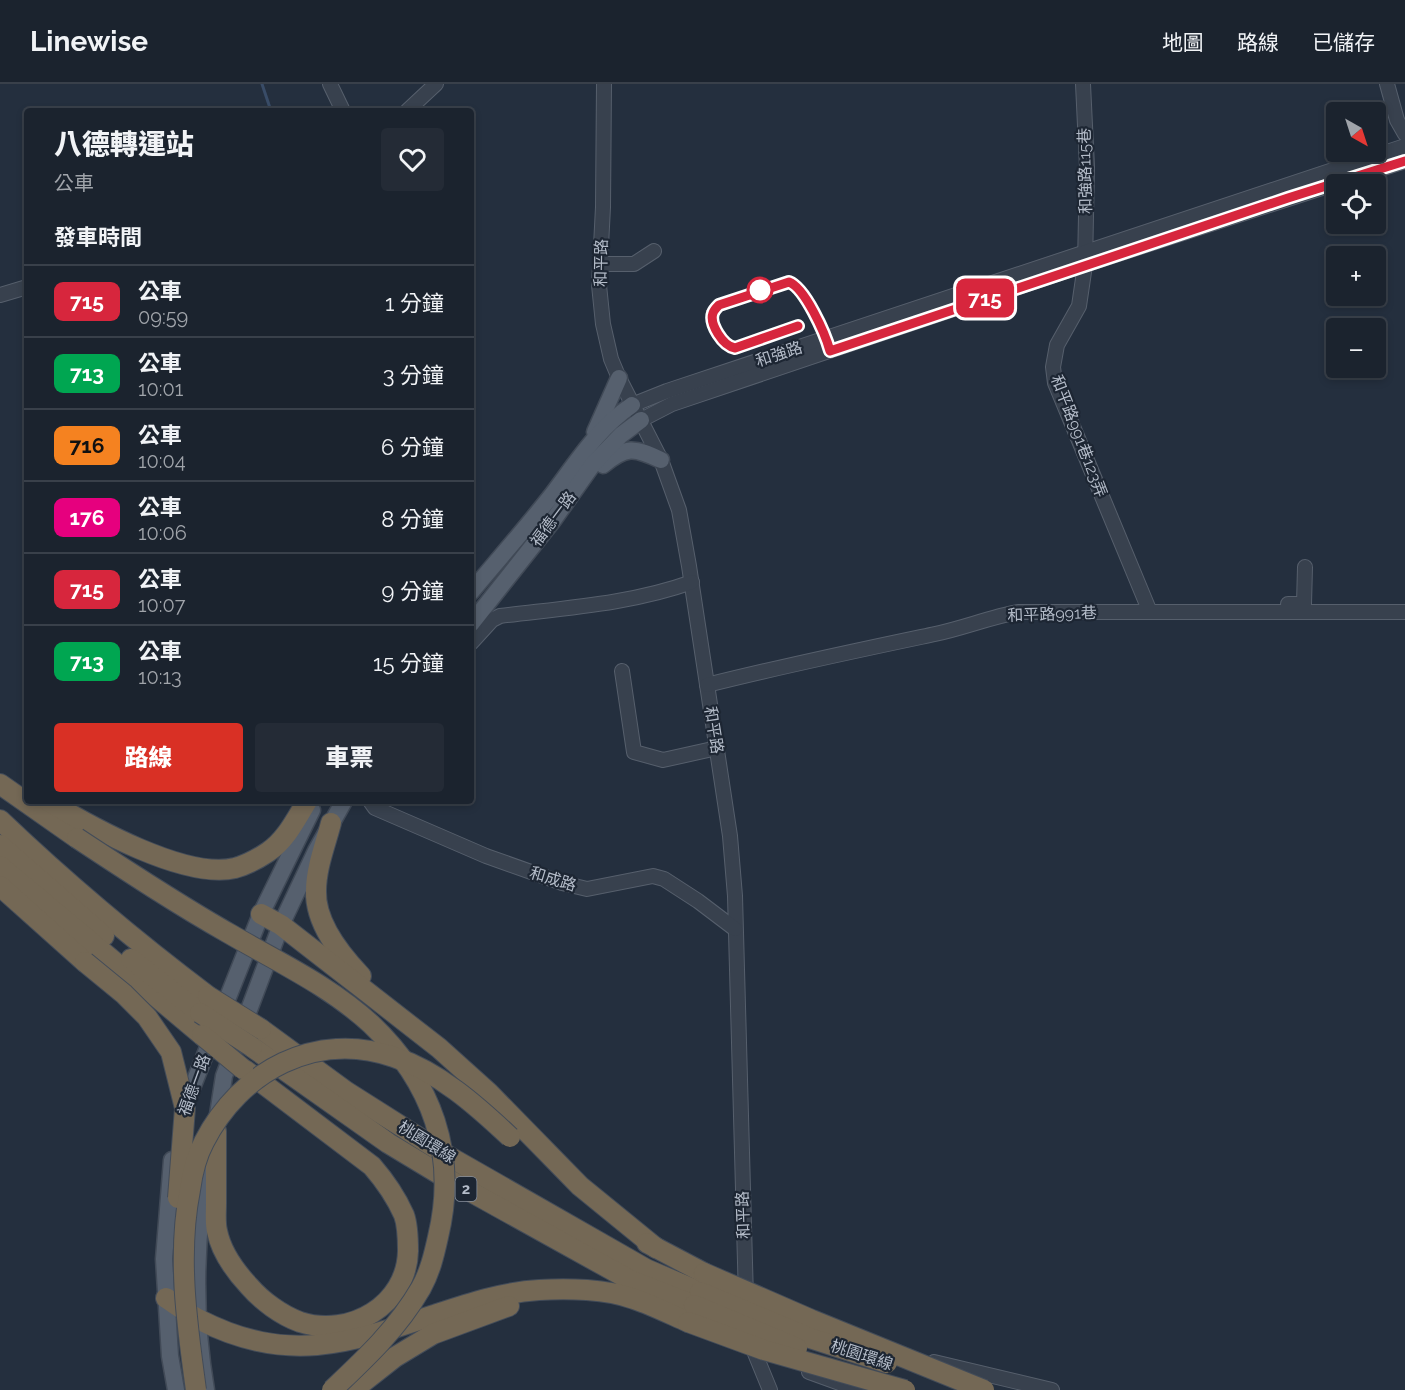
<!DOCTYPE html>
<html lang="zh-TW">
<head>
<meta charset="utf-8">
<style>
	body { margin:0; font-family:Raleway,"Noto Sans TC",sans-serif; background:#242b36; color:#f1f3f6; height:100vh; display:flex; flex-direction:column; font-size:22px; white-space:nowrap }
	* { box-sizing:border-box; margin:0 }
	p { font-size:20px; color:#a0a4aa }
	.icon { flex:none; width:33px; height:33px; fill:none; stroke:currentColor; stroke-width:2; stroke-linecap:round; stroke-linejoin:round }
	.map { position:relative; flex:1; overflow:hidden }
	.details { position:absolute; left:24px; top:24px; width:450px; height:696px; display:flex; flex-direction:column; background:#1b232e; border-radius:6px; box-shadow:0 3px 9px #0003,0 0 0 2px #39404a }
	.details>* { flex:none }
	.badge { padding:0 12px; border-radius:9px; font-size:21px; line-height:39px }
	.needle { width:39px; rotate:141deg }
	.fabs { position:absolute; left:1326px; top:18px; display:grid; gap:12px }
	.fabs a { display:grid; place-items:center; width:60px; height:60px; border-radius:6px; background:#1b232e; box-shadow:0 3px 9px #0003,0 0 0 2px #39404a; font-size:30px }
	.map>.badge { position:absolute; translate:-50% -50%; box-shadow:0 0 0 3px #fff }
	h2 { padding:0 30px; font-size:22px; line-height:54px }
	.round { display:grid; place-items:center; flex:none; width:63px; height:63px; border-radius:6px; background:#242b36 }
	.headline { display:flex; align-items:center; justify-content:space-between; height:102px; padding:0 30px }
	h1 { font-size:28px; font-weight:800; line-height:45px }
	.action { display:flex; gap:12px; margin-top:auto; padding:12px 30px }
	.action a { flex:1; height:69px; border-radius:6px; background:#d93025; color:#fff; font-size:24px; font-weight:800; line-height:69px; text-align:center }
	.action a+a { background:#242b36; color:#f1f3f6 }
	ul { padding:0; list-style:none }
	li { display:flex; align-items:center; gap:18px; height:72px; padding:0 30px; border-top:2px solid #39404a }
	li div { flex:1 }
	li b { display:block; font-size:22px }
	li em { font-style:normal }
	li .badge { min-width:66px; font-weight:700; text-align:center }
	header { display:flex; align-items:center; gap:36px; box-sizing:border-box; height:84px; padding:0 30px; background:#1b232e; border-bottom:2px solid #39404a }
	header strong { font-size:28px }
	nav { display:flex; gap:33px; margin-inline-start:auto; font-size:21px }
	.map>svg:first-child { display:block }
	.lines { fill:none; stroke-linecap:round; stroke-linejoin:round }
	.stream { stroke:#394c67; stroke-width:3 }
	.minor-casing { stroke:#565f6c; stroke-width:16 }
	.major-casing { stroke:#414a57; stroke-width:19 }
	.highway-casing { stroke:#434c59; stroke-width:22 }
	.minor { stroke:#38414e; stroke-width:14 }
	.major { stroke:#56606e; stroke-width:16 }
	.highway { stroke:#746855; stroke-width:20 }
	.highway-bridge-casing { stroke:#434c59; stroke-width:22; stroke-linecap:butt }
	.highway-bridge { stroke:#746855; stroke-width:20 }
	.line-casing { stroke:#fff; stroke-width:14 }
	.line { stroke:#d7263d; stroke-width:9 }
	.stop-dot { fill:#fff; stroke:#d7263d; stroke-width:3 }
	.labels { text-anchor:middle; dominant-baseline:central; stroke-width:4.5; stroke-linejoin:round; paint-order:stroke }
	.shield { fill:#1d2633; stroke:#878f9c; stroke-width:1.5 }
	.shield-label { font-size:15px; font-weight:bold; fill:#b4bcc9 }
	.street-label { font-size:16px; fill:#b4bcc9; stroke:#1d2633 }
</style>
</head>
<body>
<header>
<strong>Linewise</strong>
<nav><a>地圖</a><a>路線</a><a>已儲存</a></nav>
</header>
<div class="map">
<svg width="1405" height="1306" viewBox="0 0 1405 1306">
	<rect width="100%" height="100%" fill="#242f3e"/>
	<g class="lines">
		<path class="stream" d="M262,0l9,27"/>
		<g class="minor-casing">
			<g id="minor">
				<path d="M330,0l13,27"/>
				<path d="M604,0l-1,123 -4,78 4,39 8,35 8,19 42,82 18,50 10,56 41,270 5,60 11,403"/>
				<path d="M1083,0l4,83 -2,98 -6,41 -22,39 -4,22 2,16 95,229"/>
				<path d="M1387,0l10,36 8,14"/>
				<path d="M407,27l29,-27"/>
				<path d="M600,180h34l20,-13"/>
				<path d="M0,211l27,-8"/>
				<path d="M632,321l35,-14 738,-245"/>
				<path d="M641,336l31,-16 397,-134 336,-109"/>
				<path d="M1288,520h16l1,-37"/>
				<path d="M471,559l21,-23 8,-4c64,-8 131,-12 192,-34"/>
				<path d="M622,587l12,81 29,8 54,-12"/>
				<path d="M707,601c75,-19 152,-35 228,-51 29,-6 55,-17 84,-22h386"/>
				<path d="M370,717l5,7 111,48 76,27 25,6 66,-13 11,3 34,22 37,28"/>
				<path d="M752,1257l2,10 16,39"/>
				<path d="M934,1278l118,28"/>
				<path d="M809,1288l50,18"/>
			</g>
		</g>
		<g class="major-casing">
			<g id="major">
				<path d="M595,348l24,-54"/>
				<path d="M603,381c23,-19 31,-18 58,-5"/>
				<path d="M471,508c27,-32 55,-64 81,-97 25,-33 45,-66 80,-90"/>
				<path d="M471,540l83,-105 39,-55 28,-29 20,-15"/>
				<path d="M184,1024l77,-194 51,-104"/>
				<path d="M217,1037l7,-45 57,-151 35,-74 28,-50"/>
				<path d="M172,1076l-8,99 6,97 6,34"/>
				<path d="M206,1306c-13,-75 -12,-163 5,-238"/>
			</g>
		</g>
		<g class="highway-casing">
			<g id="highway">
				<path d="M0,700l77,54"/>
				<path d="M48,717c43,26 138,79 187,67 11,-3 24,-10 33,-16 18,-12 28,-33 39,-51"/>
				<path d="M0,736c66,63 135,121 208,176"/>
				<path d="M331,739c-6,23 -15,45 -15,68 -1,32 24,63 45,85"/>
				<path d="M0,761l104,91"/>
				<path d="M0,782l202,169"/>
				<path d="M0,802l85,76"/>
				<path d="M261,830l20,11 158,123 50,45 91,93 76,62"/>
				<path d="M131,875l69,54"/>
				<path d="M261,945l86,63 101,64 198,113 54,23"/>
				<path d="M252,963l136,96 58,35 184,102 64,25"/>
				<path d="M216,1047c0,24 0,49 0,73 0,8 -1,19 1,27 4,20 18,40 32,55 13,15 32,29 51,36 50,16 107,-17 108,-71 0,-11 0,-25 -4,-36 -8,-18 -19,-34 -32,-49l-127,-96"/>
				<path d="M647,1159l57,30"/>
				<path d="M166,1214c11,7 22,16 34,22 88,45 150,23 237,-6 33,-11 67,-22 102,-24 28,-2 68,-1 95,9 18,6 36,15 54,23"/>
				<path d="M353,1306l42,-33 38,-23 76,-28"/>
			</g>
		</g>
		<use href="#minor" class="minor"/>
		<use href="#major" class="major"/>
		<use href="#highway" class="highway"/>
		<g class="highway-bridge-casing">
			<g id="highway-bridge">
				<path d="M77,754c50,33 100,66 153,96 48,28 100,52 141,90 61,58 87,130 67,213 -4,18 -8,35 -17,51 -23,40 -56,71 -89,102"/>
				<path d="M85,878l39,32 23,23 24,35 14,56 -7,90"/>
				<path d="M208,912l53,33"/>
				<path d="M200,929l52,34"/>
				<path d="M202,951l41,34"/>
				<path d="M704,1189l108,47 172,70"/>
				<path d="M700,1208l110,46 77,25"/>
				<path d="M694,1221l103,43"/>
				<path d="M688,1238l76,28 141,40"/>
				<path d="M196,1306c-9,-65 -19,-135 -6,-200 2,-15 7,-35 14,-48 36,-71 112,-112 190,-85 45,15 82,48 116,80"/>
			</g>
		</g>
		<use href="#highway-bridge" class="highway-bridge"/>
	</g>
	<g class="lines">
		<g class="line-casing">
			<path id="line" d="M798,242l-63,22c-12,-2 -26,-24 -22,-35 1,-3 4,-6 6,-8l70,-23c16,6 36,51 41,69l458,-153 117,-37"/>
		</g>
		<use href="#line" class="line"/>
	</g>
	<circle class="stop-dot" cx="760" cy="206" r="12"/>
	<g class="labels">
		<rect class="shield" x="455.5" y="1093" width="21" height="24" rx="4.5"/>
		<g class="shield-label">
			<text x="466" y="1105">2</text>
		</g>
		<g class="street-label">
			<text transform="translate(1085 87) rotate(-91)">和強路115巷</text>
			<text transform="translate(601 179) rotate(-89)">和平路</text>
			<text transform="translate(779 270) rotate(-18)">和強路</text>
			<text transform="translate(1079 352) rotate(69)">和平路991巷123弄</text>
			<text transform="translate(553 435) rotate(-53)">福德一路</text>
			<text transform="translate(1052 530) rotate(-2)">和平路991巷</text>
			<text transform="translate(714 646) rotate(81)">和平路</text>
			<text transform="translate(553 795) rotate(17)">和成路</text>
			<text transform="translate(194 1001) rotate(-70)">福德一路</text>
			<text transform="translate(427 1058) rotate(32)">桃園環線</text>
			<text transform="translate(743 1131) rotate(-92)">和平路</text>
			<text transform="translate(862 1271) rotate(18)">桃園環線</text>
		</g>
	</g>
</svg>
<div class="fabs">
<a><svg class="needle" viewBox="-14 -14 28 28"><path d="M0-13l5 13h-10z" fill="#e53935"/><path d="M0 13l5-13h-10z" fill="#a0a4aa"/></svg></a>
<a><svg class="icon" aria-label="locate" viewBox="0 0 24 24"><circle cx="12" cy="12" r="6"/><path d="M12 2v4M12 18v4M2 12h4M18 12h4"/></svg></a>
<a>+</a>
<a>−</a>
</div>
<b class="badge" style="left:985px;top:214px;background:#d7263d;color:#fff">715</b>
<section class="details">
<div class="headline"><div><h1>八德轉運站</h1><p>公車</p></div><a class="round"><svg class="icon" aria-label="heart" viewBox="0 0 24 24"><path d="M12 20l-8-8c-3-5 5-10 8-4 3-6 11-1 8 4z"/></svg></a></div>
<h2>發車時間</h2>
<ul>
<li><span class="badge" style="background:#d7263d;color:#fff">715</span><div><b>公車</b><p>09:59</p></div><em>1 分鐘</em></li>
<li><span class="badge" style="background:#00a651;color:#fff">713</span><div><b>公車</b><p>10:01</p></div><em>3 分鐘</em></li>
<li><span class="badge" style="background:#f58220;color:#111">716</span><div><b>公車</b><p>10:04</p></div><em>6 分鐘</em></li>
<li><span class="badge" style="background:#e6007e;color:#fff">176</span><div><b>公車</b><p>10:06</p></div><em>8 分鐘</em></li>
<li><span class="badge" style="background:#d7263d;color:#fff">715</span><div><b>公車</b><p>10:07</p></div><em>9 分鐘</em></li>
<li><span class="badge" style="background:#00a651;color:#fff">713</span><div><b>公車</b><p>10:13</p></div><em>15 分鐘</em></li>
</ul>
<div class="action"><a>路線</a><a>車票</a></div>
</section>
</div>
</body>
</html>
